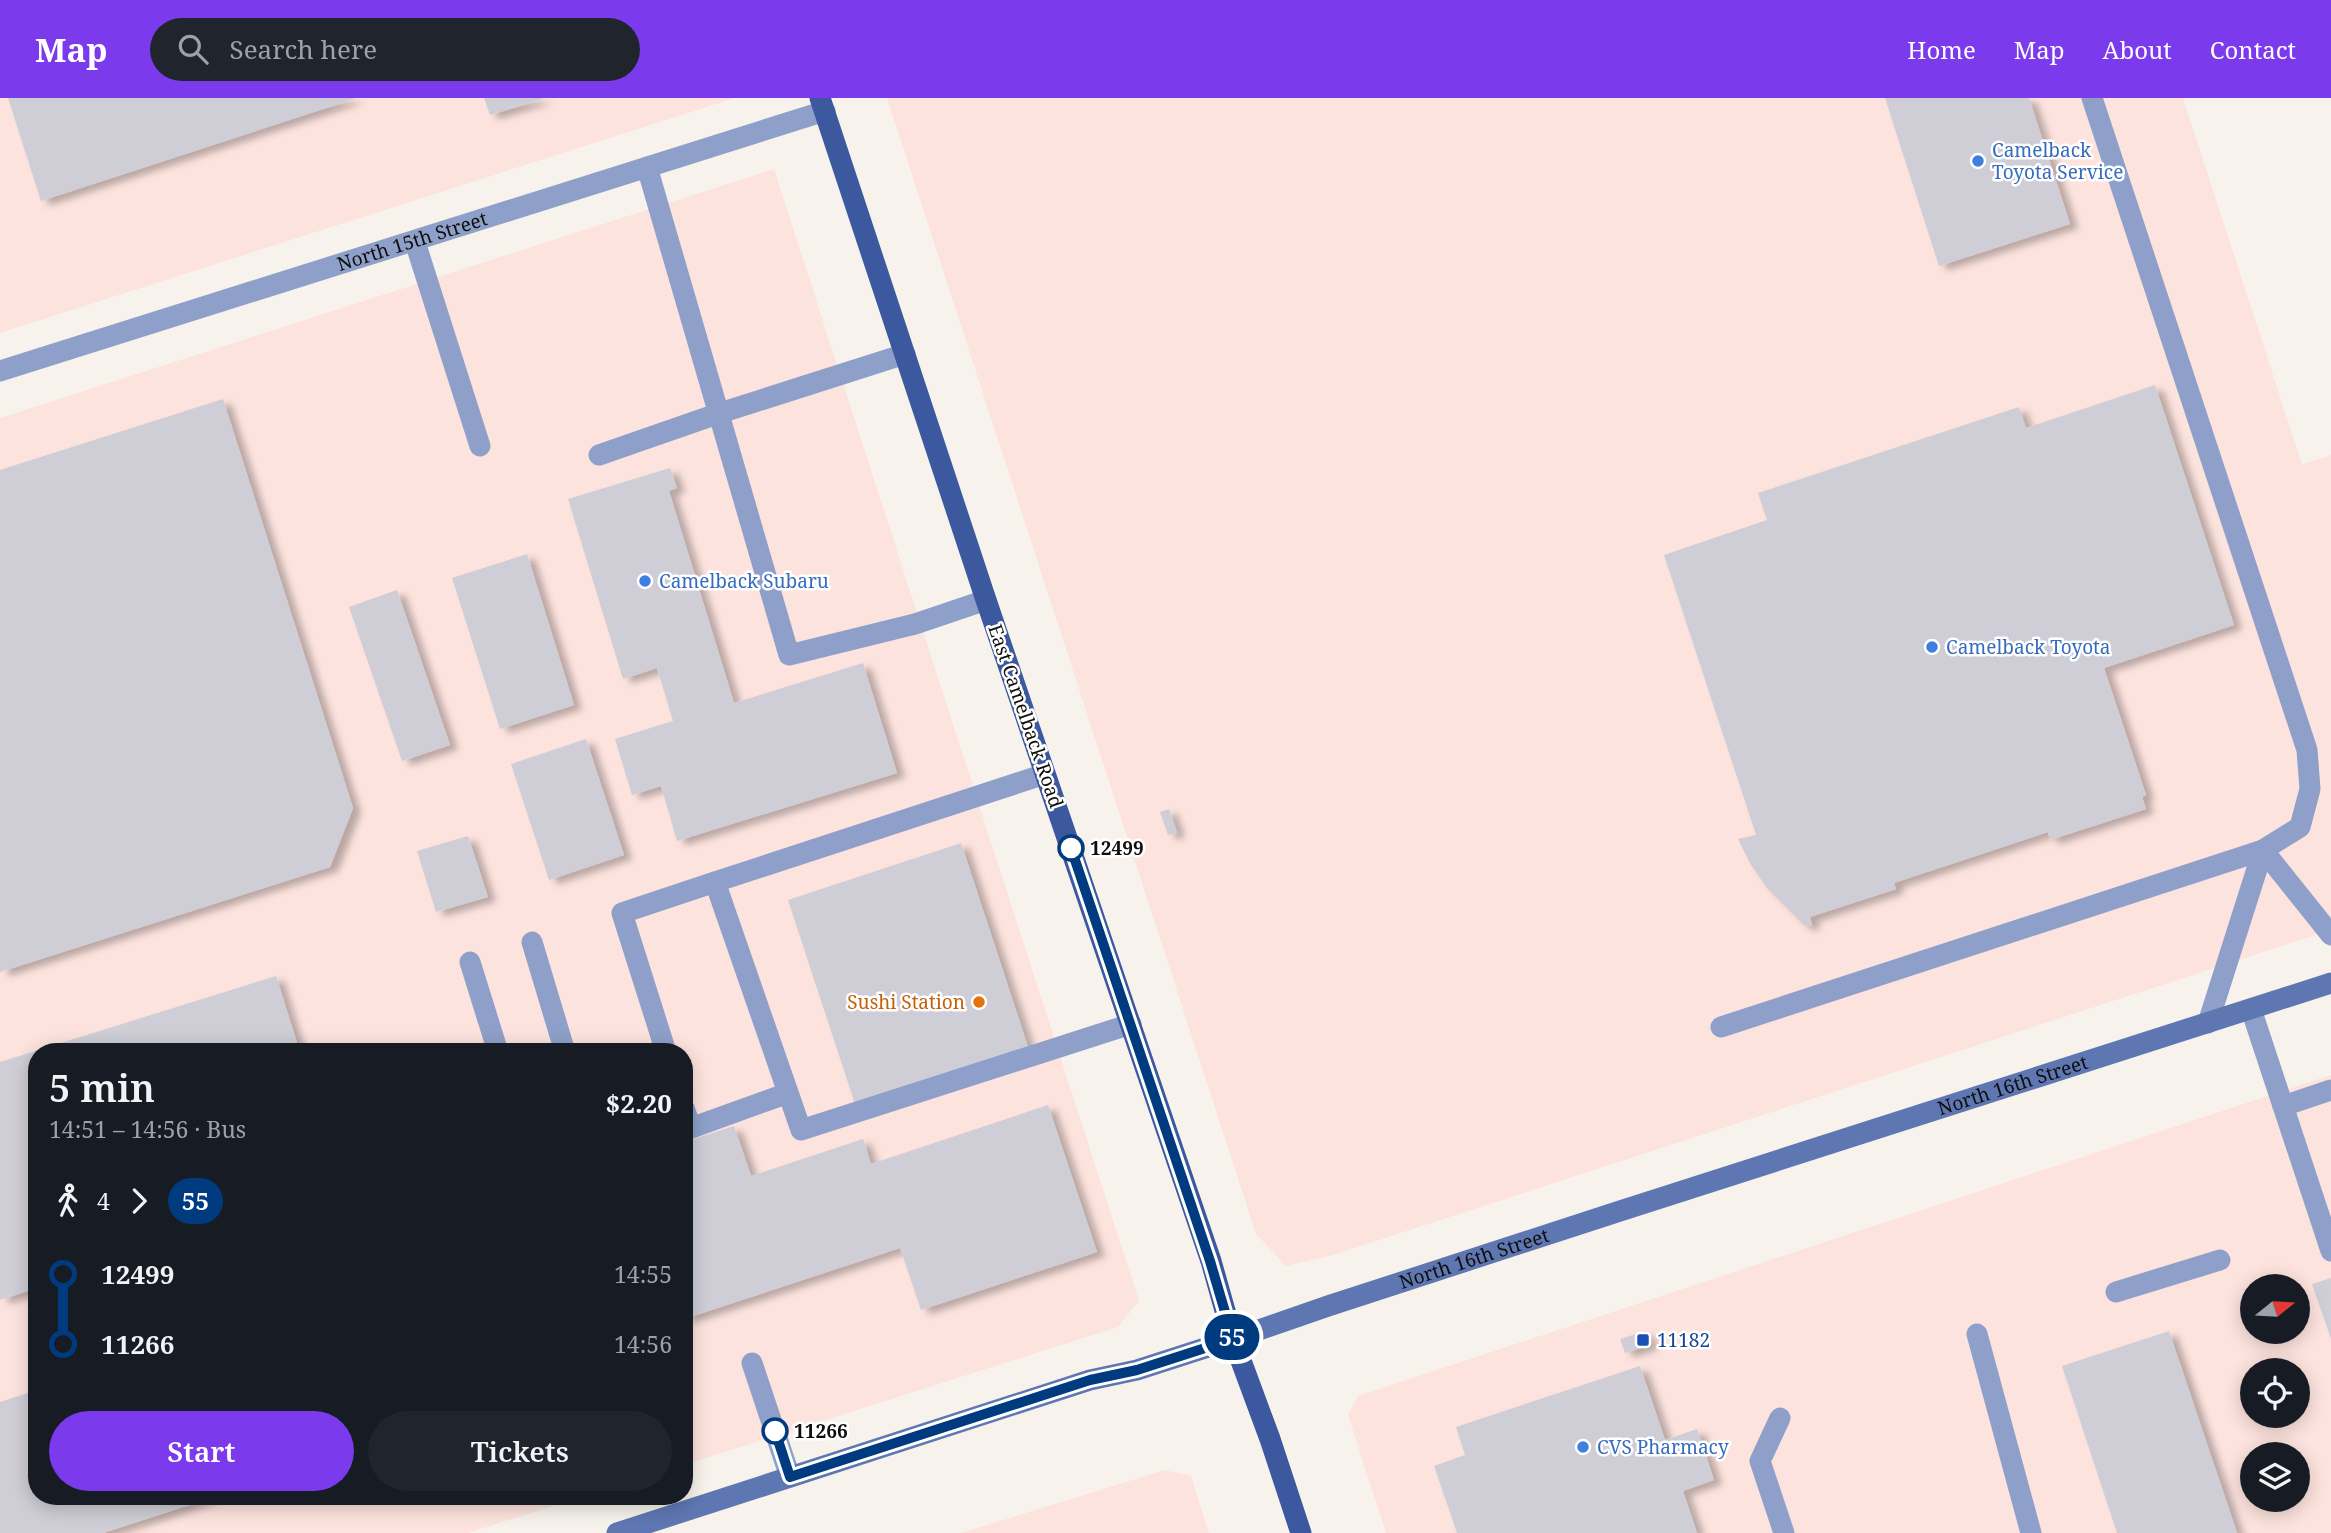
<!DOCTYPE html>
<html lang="en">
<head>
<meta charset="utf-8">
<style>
	body { margin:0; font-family:"Noto Serif",serif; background:#20242c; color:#f1f3f6; height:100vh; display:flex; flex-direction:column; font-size:26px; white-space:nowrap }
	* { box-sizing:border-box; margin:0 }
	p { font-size:23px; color:#9ea1a6 }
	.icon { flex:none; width:38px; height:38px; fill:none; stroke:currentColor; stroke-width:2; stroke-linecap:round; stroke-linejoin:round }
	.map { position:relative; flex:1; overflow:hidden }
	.panel { position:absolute; left:28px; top:945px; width:665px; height:462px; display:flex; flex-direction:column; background:#171b24; border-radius:28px; box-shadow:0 4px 18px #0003 }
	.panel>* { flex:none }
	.badge { padding:0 14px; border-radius:23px; font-size:24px; line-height:46px }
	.needle { width:46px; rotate:72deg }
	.tools { position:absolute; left:2240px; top:1176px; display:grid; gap:14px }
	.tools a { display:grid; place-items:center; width:70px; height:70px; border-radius:50%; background:#171b24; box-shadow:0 4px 18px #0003; font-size:35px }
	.map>.badge { position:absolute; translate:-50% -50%; box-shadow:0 0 0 4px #fff }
	.legs { display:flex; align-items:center; gap:10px; height:77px; padding:0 21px; font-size:23px }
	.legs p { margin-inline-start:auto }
	.headline { display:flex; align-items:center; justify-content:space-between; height:119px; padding:0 21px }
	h1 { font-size:38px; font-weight:600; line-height:52px }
	.action { display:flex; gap:14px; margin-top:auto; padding:14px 21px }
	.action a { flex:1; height:80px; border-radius:42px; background:#7c3aed; color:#fff; font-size:28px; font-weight:600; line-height:80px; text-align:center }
	.action a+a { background:#20242c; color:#f1f3f6 }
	ul { padding:0 21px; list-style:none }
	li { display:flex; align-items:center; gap:24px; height:70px; font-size:26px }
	li i { display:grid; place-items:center; width:10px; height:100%; margin:0 9px; background:currentColor }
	li i::after { content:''; width:18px; height:18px; margin:-9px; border:5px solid; border-radius:50%; background:#171b24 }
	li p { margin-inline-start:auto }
	li:first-child i { background:linear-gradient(#0000 50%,currentColor 0) }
	li:last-child i { background:linear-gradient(currentColor 50%,#0000 0) }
	header { display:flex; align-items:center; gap:42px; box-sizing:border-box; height:98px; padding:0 35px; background:#7c3aed; color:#fff }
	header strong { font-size:33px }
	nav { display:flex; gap:38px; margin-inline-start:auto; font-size:24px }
	.search { width:490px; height:63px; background:#20242c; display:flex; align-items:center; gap:18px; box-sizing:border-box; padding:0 24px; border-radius:38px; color:#9ea1a6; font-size:26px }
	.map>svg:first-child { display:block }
	.commercial { fill:#fde3de; fill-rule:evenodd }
	.building { fill:#cfcdd5; filter:url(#shadow) }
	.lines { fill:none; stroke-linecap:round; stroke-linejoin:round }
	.lane { stroke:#8ea0c9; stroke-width:21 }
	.street { stroke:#8ea0c9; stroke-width:21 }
	.secondary { stroke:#5e77b2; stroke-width:21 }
	.primary { stroke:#3c59a0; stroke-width:21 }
	.line-1-casing { stroke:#fff; stroke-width:16 }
	.line-1 { stroke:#003b80; stroke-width:10 }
	.shop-dot { fill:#3f7fe0; stroke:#fff; stroke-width:2.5 }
	.stop-1-dot { fill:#fff; stroke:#003b80; stroke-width:3.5 }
	.food-dot { fill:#e8710a; stroke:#fff; stroke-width:2.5 }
	.transit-dot { fill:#1a4fb4; stroke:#fff; stroke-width:2.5 }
	.labels { text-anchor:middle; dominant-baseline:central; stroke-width:5; stroke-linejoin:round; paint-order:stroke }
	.shop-label { font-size:19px; fill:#366cbe; stroke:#fff; text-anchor:start }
	.street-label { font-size:19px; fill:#0f0e0c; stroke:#fff }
	.stop-label { font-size:19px; font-weight:bold; fill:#0f0e0c; stroke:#fff; text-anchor:start }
	.food-label { font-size:19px; fill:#c56008; stroke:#fff; text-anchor:end }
	.transit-label { font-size:19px; fill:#164399; stroke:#fff; text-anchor:start }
</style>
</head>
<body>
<header>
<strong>Map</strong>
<div class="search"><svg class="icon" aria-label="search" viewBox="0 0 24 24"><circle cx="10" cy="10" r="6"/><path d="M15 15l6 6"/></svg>Search here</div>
<nav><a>Home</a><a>Map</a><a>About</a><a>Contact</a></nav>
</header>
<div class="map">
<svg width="2331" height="1435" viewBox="0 0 2331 1435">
	<defs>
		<filter id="shadow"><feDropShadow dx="8" dy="4.5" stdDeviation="3.5" flood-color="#0004"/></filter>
	</defs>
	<rect width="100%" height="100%" fill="#f7f3ec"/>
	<g class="commercial">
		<path d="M0,0h735l-735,235z"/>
		<path d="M887,0h1296l119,366 29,-9v475l-998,325 -47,11 -30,-32z"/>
		<path d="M774,71l365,1132 -21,26 -434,138v-413h-647v444h547l-116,37h-468v-1115z"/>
		<path d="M2331,977v458h-945l-38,-118 10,-19zM2252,1188h46v46h-46zM2252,1272h46v46h-46zM2252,1356h46v46h-46z"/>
		<path d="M1165,1372l26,6 18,57h-248z"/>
	</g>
	<g class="building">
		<path d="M8,0h346v1l-313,102z"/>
		<path d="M484,0h59v1l-53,16z"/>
		<path d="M1885,0h144l41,126 -131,42z"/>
		<path d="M2155,287l79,240 -130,43 42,127 -4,2 4,12 -96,31 -2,-8 -154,51 2,6 -86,28 2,9 -8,-1 -37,-37 -16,-23 -13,-26 18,-4 -92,-280 103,-35 -9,-27 261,-86 7,21z"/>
		<path d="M223,301l130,409 -23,59 -330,105v-502z"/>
		<path d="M670,370l7,20 -8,3 65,212 129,-40 34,110 -220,68 -16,-55 -29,9 -17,-56 58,-18 -16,-53 -34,11 -55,-180z"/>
		<path d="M527,456l47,151 -74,24 -48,-151z"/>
		<path d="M397,492l53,155 -48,16 -53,-154z"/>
		<path d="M586,641l38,116 -75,25 -38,-116z"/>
		<path d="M1169,711l8,24 -9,2 -8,-23z"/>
		<path d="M468,738l20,61 -52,15 -19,-61z"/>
		<path d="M961,745l68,207 -173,57 -68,-207z"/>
		<path d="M276,878l22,70 -20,6h-241v236l-37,12v-238z"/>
		<path d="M1048,1007l49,147 -176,58 -21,-62 -216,71v-177l50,-16 17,50 112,-37 8,25z"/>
		<path d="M2331,1180v61l-19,-55z"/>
		<path d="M1646,1233l4,14 -25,8 -5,-14z"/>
		<path d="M2169,1233l68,202h-120l-55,-167z"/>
		<path d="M1640,1268l25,74 32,-11 17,51 -31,11 14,42h-240l-23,-67 31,-11 -9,-28z"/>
		<path d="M37,1292v106l177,1 -111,36h-103v-131z"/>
	</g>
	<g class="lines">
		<g class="lane">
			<path d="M647,69l142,488 126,-31 71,-24"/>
			<path d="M415,144l65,204"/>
			<path d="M599,357l118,-41 188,-60"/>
			<path d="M1045,676l-330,108 86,248 330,-106"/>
			<path d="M2263,752l68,85"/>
			<path d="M532,844l33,110"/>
			<path d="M470,864l28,90"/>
			<path d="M2251,911l80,242"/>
			<path d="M2208,925l55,-173"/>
			<path d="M1721,929l542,-177 37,-23 10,-38 -3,-39 -215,-652"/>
			<path d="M666,954l-44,-139 93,-31"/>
			<path d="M2283,1008l48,-16"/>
			<path d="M684,1010l7,20 97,-35"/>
			<path d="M2116,1194l104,-32"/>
			<path d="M1977,1236l54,199"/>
			<path d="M752,1265l38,114"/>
			<path d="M1780,1320l-20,43 24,72"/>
		</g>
		<path class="street" id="s1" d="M0,273l825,-260"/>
		<path class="secondary" id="s2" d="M617,1435l473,-153 47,-10 96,-31 95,-33 292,-95 711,-228"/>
		<path class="primary" d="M820,0l166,502 225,661 22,78 37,100 31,94"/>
	</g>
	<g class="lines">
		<g class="line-1-casing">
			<path id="line-1" d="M775,1333l15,46 300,-97 47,-10 96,-31 -23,-78 -139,-413"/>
		</g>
		<use href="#line-1" class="line-1"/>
	</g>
	<g class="shop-dot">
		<circle cx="1978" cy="63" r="7"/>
		<circle cx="645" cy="483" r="7"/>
		<circle cx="1932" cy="549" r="7"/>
		<circle cx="1583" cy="1349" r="7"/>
	</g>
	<g class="stop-1-dot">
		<circle cx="1071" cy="750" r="12"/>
		<circle cx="775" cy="1333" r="12"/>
	</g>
	<circle class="food-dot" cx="979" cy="904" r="7"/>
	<rect class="transit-dot" x="1636" y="1235" width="14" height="14" rx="3.5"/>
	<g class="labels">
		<g class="shop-label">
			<text x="1992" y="52">Camelback<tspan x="1992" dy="22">Toyota Service</tspan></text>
			<text x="659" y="483">Camelback Subaru</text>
			<text x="1946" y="549">Camelback Toyota</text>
			<text x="1597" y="1349">CVS Pharmacy</text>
		</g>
		<g class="street-label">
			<text stroke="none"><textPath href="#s1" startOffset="432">North 15th Street</textPath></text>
			<text transform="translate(1026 618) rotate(71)">East Camelback Road</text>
			<text stroke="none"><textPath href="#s2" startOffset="1466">North 16th Street</textPath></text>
			<text stroke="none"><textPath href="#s2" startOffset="900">North 16th Street</textPath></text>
		</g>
		<g class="stop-label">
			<text x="1090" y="750">12499</text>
			<text x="794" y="1333">11266</text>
		</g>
		<g class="food-label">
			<text x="965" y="904">Sushi Station</text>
		</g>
		<g class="transit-label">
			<text x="1657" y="1242">11182</text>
		</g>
	</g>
</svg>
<div class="tools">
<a><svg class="needle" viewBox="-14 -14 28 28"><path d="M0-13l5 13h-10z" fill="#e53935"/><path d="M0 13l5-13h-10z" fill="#9ea1a6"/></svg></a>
<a><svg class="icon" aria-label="locate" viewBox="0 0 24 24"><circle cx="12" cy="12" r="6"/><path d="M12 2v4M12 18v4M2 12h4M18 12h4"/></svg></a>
<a><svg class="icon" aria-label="layers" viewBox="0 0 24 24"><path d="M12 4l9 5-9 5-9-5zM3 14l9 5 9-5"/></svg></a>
</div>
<b class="badge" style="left:1232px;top:1239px;background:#003b80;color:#fff">55</b>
<section class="panel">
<div class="headline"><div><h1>5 min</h1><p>14:51 – 14:56 · Bus</p></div><b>$2.20</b></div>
<div class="legs"><svg class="icon" aria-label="walk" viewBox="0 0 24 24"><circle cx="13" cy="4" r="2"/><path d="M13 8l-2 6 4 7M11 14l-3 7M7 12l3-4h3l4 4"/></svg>4<svg class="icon" aria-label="forward" viewBox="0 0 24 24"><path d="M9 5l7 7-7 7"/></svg><b class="badge" style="background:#003b80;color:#fff">55</b></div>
<ul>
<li><i style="color:#003b80"></i><b>12499</b><p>14:55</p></li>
<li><i style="color:#003b80"></i><b>11266</b><p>14:56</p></li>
</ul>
<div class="action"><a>Start</a><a>Tickets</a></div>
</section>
</div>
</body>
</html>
